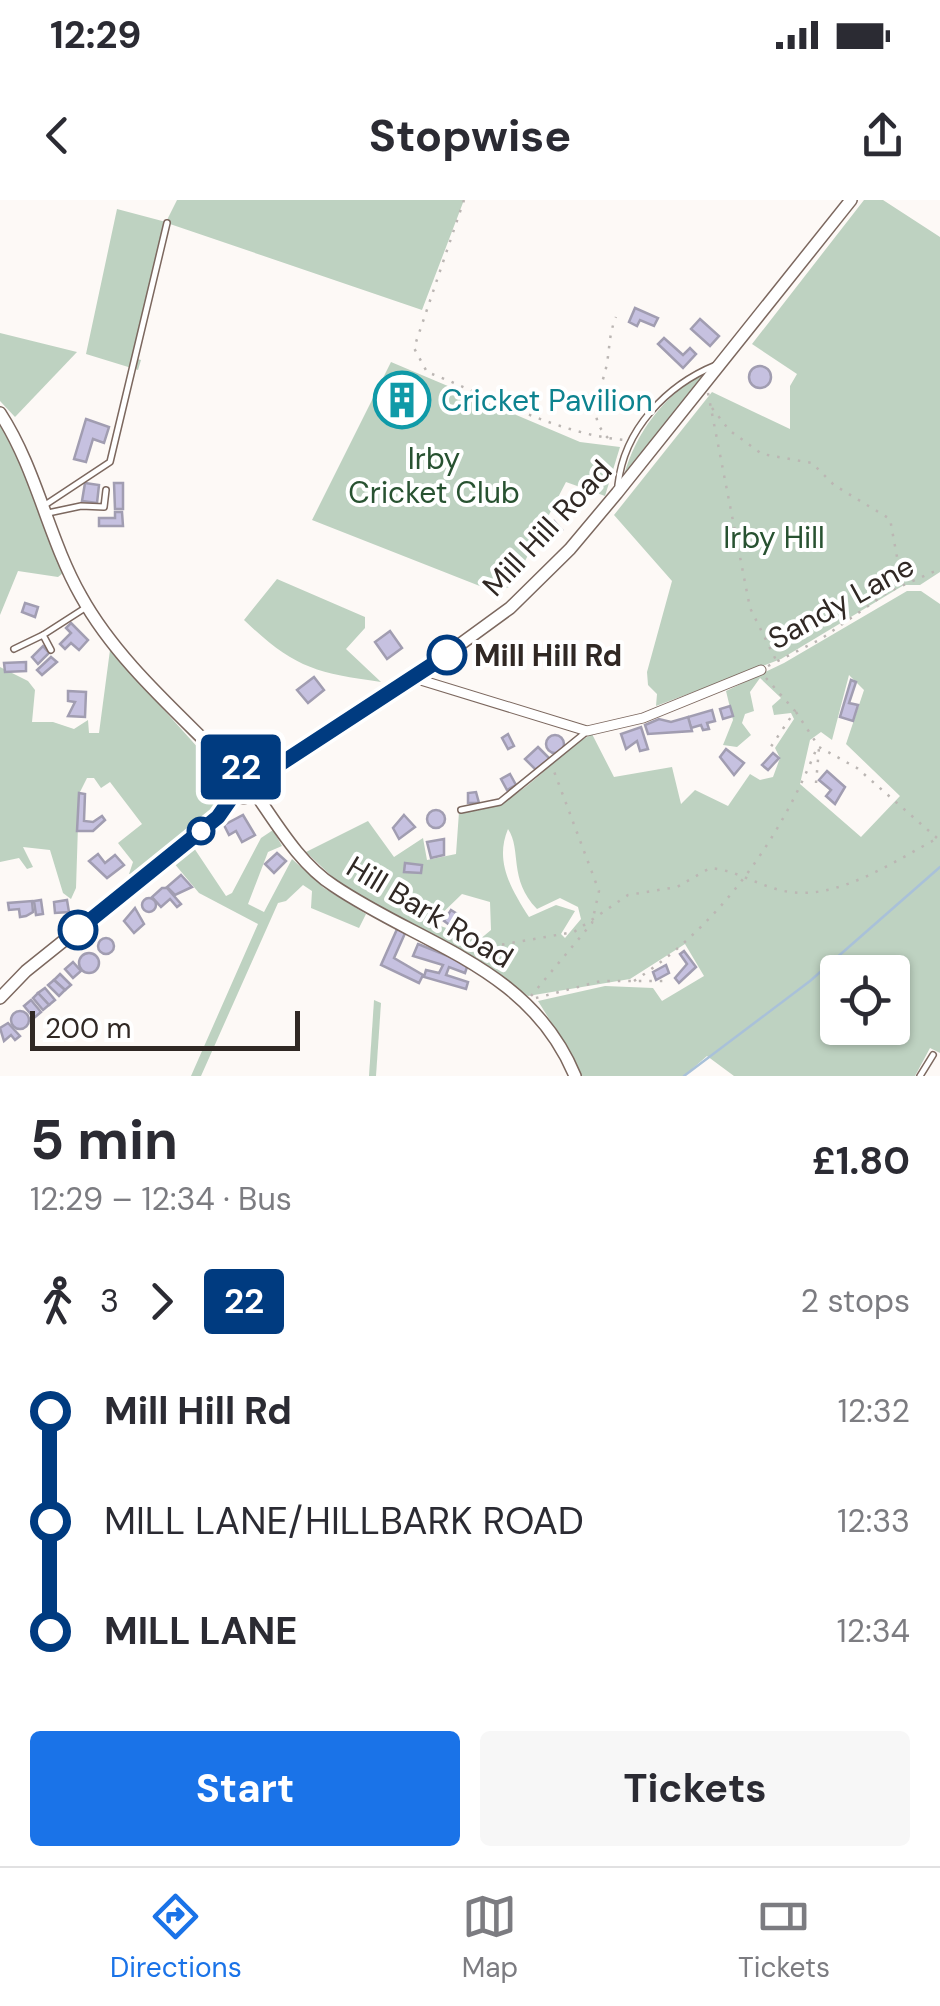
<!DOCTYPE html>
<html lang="en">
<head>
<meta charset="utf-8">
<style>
	body { margin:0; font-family:"DM Sans",sans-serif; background:#f7f7f7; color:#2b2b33; height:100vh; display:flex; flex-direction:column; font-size:38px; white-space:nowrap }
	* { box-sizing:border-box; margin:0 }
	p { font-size:32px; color:#7c7c81 }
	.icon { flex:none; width:55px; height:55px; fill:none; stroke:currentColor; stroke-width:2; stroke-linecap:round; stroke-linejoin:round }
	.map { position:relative; height:876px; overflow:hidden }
	.side { display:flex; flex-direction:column; background:#fff; flex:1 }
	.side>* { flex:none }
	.badge { padding:0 20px; border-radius:8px; font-size:35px; line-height:65px }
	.buttons { position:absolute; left:820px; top:755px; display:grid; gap:20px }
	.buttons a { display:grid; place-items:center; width:90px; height:90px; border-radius:10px; background:#fff; box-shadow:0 2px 8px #0004; font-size:50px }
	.scale { position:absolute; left:30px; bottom:25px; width:270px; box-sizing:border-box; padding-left:10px; border:5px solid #302824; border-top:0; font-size:28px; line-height:35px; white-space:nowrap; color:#302824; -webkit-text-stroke:8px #fff; paint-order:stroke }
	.map>.badge { position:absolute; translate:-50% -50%; box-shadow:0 0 0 5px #fff }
	.legs { display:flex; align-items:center; gap:15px; height:110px; padding:0 30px; font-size:32px }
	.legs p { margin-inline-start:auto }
	.overview { display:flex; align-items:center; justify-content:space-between; height:170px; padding:0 30px }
	h1 { font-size:55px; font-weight:700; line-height:75px }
	.cta { display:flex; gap:20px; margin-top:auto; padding:20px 30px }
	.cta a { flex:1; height:115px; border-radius:10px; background:#1a73e8; color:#fff; font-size:40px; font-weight:700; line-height:115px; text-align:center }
	.cta a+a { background:#f7f7f7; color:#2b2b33 }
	ul { padding:0 30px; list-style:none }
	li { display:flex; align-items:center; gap:35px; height:110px; font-size:38px }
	li i { display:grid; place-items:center; width:15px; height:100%; margin:0 12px; background:currentColor }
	li i::after { content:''; width:25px; height:25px; margin:-12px; border:8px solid; border-radius:50%; background:#fff }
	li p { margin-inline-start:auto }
	li:first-child i { background:linear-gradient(#0000 50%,currentColor 0) }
	li:last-child i { background:linear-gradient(currentColor 50%,#0000 0) }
	.status { display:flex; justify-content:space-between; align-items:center; height:70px; padding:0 50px; background:#fff; direction:ltr }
	.status svg { height:28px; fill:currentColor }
	header { display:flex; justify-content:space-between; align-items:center; height:130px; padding:0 30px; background:#fff; font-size:45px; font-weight:700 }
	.tabs { display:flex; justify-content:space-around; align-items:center; height:140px; border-top:2px solid #e1e1e2; background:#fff; font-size:28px; color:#7c7c81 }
	.tabs a { display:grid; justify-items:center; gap:5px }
	.tabs .selected { color:#1a73e8 }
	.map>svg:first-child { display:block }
	.green { fill:#bed2c1; fill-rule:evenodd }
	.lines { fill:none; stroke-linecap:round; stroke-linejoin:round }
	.stream { stroke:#a9c1d9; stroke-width:2.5 }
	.building { fill:#c6c1e0; stroke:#a19db1; stroke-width:2.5 }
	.service-casing { stroke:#7c685f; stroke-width:8 }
	.minor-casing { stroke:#7c685f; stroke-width:11 }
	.tertiary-casing { stroke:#7c685f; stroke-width:14 }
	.path { stroke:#bbb6b3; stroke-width:2.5; stroke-dasharray:2.5 8; stroke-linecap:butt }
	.service { stroke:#fff; stroke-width:5 }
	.minor { stroke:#fff; stroke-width:9 }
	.tertiary { stroke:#fff; stroke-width:11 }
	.line-1-casing { stroke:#fff; stroke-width:22 }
	.line-1 { stroke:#003b80; stroke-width:15 }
	.stop-1-dot { fill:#fff; stroke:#003b80; stroke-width:5 }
	.labels { text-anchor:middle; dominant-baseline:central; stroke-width:8; stroke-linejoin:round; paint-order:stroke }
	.culture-label { font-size:30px; fill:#0d838f; stroke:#fff; text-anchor:start }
	.park-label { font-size:30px; fill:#285231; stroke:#fff }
	.street-label { font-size:30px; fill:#302824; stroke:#fff }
	.stop-label { font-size:30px; font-weight:bold; fill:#302824; stroke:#fff; text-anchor:start }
</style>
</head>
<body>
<div class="status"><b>12:29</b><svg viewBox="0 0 49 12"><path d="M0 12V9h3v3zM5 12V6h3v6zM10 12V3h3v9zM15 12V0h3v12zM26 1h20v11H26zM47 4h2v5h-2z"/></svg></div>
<header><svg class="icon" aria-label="back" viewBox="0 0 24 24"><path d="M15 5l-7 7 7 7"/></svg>Stopwise<svg class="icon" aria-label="share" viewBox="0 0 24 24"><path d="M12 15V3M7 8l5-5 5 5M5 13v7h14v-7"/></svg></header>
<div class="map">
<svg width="940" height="876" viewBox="0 0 940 876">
	<rect width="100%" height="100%" fill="#fdf9f6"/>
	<g class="green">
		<path d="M177,0h287l-42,110 -255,-87 -30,136 4,1 -3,10 -52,-16 31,-145 49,13z"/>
		<path d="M864,0h19l57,37v335l-20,13h-16l-123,74 -125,47 1,-12 -9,-9 -1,-13 25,-91 -58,-66 98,-123 78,37v-43l7,-12 -45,-30z"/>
		<path d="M0,133l77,19 -62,65 -15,-16z"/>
		<path d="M391,162l189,80 40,5 -15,49 -39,-14 -54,104 -17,6 -183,-72z"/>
		<path d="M700,174l4,3 -80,98c12,-43 39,-77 76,-101z"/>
		<path d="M0,222l16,24 47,127 -5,4 -40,-6 -18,44z"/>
		<path d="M277,379l88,38v11l-19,21 35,33c-67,-9 -88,-15 -137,-62z"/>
		<path d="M907,391h14l19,13v449l-10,-5 -15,28h-181l-27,-20 -23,20h-106l-12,-30 -28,-45 67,-15 48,2 9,13 42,-25 -19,-32 -55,35 -102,17 -47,-35 -138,-74 -37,-35 62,-31 26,36 29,-19 4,22 29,-6 3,-42c61,0 86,-52 133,-78l22,43 58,-10 9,37 14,-14 33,16 22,-32 10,6 13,-3 7,-19 -5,-10 19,-29 -3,-6 -17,2 -2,-9 9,-8 -21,-20 -10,14 4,19 -9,3 -3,9 9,12 -14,12 -14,-2 10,-25 -7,-29 58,-28zM849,475l15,15 -18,54 54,52 -39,41 -61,-53 10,-44 11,-8 11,8zM508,629c14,21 0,50 29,80l23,-11 18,9 3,12 -16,19 -4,-4 14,-23 -19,-6 -27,12c-17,-27 -35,-55 -21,-88zM462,694l28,8 1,28 -12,10 -11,-13 -16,3 -20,-7zM838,772h54v56h-54z"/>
		<path d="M110,450l109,121 4,27c-16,21 -68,74 -94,76l4,-12 -15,-19 24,-19 -32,-42 -9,6 -7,-10h-7l-8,16 -3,94 -5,11 -8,-6 -13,-43 -27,-3 10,20 -6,2 -8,-11 -19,4v-195l28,14 7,9 -3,32h21l21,7 14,-9 1,13h10z"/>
		<path d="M273,630l9,16 -14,6 -20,52 16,8 28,-53 32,29 42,26 -7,14 -48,-20 1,-17 -9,-6 -17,16 -8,2 -77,173h-10l67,-152 -59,-31 -26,-31 19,-17 34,51 6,-3 29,-55z"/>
		<path d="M374,800l7,3 -5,73h-7z"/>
	</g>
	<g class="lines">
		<path class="stream" d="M684,876l126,-95 130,-114"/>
	</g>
	<g class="building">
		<path d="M635,108l23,10 -4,8 -14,-6 -3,6 -8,-4z"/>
		<path d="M700,119l19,17 -9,10 -19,-17z"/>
		<path d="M664,138l19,17 7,-7 6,6 -13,14 -25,-24z"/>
		<circle cx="760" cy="177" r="11"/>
		<path d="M417,187l4,16 -33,9 -4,-16z"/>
		<path d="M86,219l23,8 -5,16 -11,-4 -7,23 -12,-3z"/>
		<path d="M85,283l14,2 -2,18 -15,-2z"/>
		<path d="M114,283h9v26h-8z"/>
		<path d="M115,312h7l1,14h-24v-8h16z"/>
		<path d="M554,321l8,9 -7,8 -9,-9z"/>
		<path d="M25,403l13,4 -3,10 -13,-5z"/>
		<path d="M71,423l17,17 -9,10 -8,-7 -6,6 -5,-5 11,-11 -5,-5z"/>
		<path d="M390,431l12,17 -15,11 -12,-17z"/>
		<path d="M43,446l6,7 -11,11 -6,-7z"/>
		<path d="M51,457l6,5 -15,13 -5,-5z"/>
		<path d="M26,462v9l-21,1 -1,-9z"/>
		<path d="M314,477l10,13 -16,13 -11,-13z"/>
		<path d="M851,480l5,2 -7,21 9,2 -5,16 -13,-4z"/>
		<path d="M68,491l18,1 -1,25 -17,-1 7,-14 -7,-1z"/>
		<path d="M730,506l3,10 -10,3 -3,-10z"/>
		<path d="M712,510l3,11 -8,2 2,6 -6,1 -2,-5 -10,3 -3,-11z"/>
		<path d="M688,517l4,14 -44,3 -3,-9 14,-6 12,3z"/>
		<path d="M641,527l7,22 -8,2 -3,-10 -11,8 -5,-15z"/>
		<path d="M508,534l6,12 -6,3 -6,-11z"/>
		<circle cx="555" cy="544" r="9"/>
		<path d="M538,547l12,12 -13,12 -12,-12z"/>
		<path d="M726,549l18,14 -10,12 -14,-18z"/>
		<path d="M773,553l6,5 -11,12 -6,-5z"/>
		<path d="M827,571l18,16 -10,17 -9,-8 5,-6 -12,-10z"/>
		<path d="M510,574l6,11 -9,5 -6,-11z"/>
		<path d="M476,592l3,11h-11v-10z"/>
		<path d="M79,593l6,1 -1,27 9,1 9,-6 3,4 -12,11h-16z"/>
		<circle cx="436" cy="619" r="9"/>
		<path d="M243,615l12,20 -13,7 -6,-11 -7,4 -5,-10z"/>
		<path d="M404,615l11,12 -16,12 -6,-11z"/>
		<path d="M444,639v16l-13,3 -4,-16z"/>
		<path d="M277,653l9,8 -12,12 -9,-9z"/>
		<path d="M98,654l7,9 10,-8 9,10 -17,13 -18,-17z"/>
		<path d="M405,663l17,2 -1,8 -17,-1z"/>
		<path d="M181,675l11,12 -17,8 -8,-8z"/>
		<path d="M162,688h5l14,16 -4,3 -7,-8 -9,8 -9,-10z"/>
		<circle cx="149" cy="705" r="7"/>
		<path d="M41,700l2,14 -7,1 -2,-14z"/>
		<path d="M67,700l2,12 -14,1 -1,-11z"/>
		<path d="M32,701l1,11 -7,4 -6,1 -1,-8 -10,1 -1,-7z"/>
		<path d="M135,708l9,16 -10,9 -10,-12z"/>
		<path d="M451,710l11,7 -7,12 -11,-8z"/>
		<path d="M398,727l8,4 -12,27 29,17 -4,8 -38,-18z"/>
		<circle cx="106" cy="746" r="8"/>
		<path d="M418,744l50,20 -3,9 -16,-6 -3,8 22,7 -2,7 -42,-12 2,-7 13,3 4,-8 -30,-9z"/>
		<path d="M684,751l12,16 -17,16 -4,-5 12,-14 -7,-10z"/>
		<circle cx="89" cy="763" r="10"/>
		<path d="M73,762l8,9 -8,7 -8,-9z"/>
		<path d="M666,765l3,8 -13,7 -3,-8z"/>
		<path d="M60,774l11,11 -6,5 -11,-10z"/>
		<path d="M54,780l11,10 -6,6 -11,-11z"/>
		<path d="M45,788l10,12 -6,5 -11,-12z"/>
		<path d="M38,793l11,12 -6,5 -10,-12z"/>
		<path d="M31,800l10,12 -7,6 -10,-12z"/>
		<circle cx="20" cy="820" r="9"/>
		<path d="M8,823l12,13 -5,4 -4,-5 -7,6 -4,-13z"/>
	</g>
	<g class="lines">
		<g class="service-casing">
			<g id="service">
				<path d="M618,285c6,-56 49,-100 98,-120"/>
				<path d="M45,305l65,-43 57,-239"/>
				<path d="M48,313l33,-7 23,1 2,-17"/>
				<path d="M14,449l29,-14"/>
				<path d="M51,450l-8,-15 42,-27"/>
				<path d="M461,610l39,-8 85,-69"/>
				<path d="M920,876l13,-21"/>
			</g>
		</g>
		<g class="minor-casing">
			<path id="minor" d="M414,478l173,53 56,-13 118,-48"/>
		</g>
		<g class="tertiary-casing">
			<g id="tertiary">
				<path d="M0,213c37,57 48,125 81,183 37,67 101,120 153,174"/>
				<path d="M256,574l43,-21 115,-75 96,-70 60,-59 47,-56 234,-293"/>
				<path d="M255,593c23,33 45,71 79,93 89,60 196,81 241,190"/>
				<path d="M234,594l-6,-12 6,-12 10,-3 12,7"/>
				<path d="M234,594l10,4 11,-5 1,-19"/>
				<path d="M0,798l26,-27 192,-154 16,-23"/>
			</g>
		</g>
		<g class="path">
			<path d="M464,0l-50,148 13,24c62,24 131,62 197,68"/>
			<path d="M708,193l42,215 26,52"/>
			<path d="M712,208l17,22 33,24 50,9 22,22 56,34 12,65"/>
			<path d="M608,238c-24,-25 -6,-46 -1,-75 3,-18 2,-29 9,-46"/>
			<path d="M768,466l53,-27 67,-47 52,-23"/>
			<path d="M766,478l29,33 -27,40"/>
			<path d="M796,512l23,35 38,21 80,70"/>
			<path d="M816,583l3,-35"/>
			<path d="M471,750l103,-18 54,-37 49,-8 33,-19c26,2 49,18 74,23 53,11 110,-30 154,-53"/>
			<path d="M634,781c87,-57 146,-141 184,-236"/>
			<path d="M531,796l61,-73 7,-32 -47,-125"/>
			<path d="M536,798l65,-17h66"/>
		</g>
		<use href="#service" class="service"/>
		<use href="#minor" class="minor"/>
		<use href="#tertiary" class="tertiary"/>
	</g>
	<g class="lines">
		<g class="line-1-casing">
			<path id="line-1" d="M78,730l140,-113 16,-23 -6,-12 6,-12 10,-3 12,7 18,-6 173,-113"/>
		</g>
		<use href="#line-1" class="line-1"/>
	</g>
	<defs>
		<g id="building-ring" transform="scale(2.875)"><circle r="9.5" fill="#fff" stroke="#0f9aa8" stroke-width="1.5"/><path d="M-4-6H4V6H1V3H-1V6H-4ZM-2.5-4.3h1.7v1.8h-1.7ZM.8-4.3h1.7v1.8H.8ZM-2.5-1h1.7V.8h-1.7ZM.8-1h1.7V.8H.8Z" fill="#0f9aa8"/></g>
	</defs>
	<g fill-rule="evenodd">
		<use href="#building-ring" x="402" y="200"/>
	</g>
	<g class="stop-1-dot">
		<circle cx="447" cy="455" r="18"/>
		<circle cx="201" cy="631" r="12"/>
		<circle cx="78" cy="730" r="18"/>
	</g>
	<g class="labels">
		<g class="culture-label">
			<text x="441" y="200">Cricket Pavilion</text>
		</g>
		<g class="park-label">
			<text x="434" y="258">Irby<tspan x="434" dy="34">Cricket Club</tspan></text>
			<text x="774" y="337">Irby Hill</text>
		</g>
		<g class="street-label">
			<text transform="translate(547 328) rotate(-47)">Mill Hill Road</text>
			<text transform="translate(841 402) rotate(-29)">Sandy Lane</text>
			<text transform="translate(430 712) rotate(31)">Hill Bark Road</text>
		</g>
		<g class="stop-label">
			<text x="474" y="455">Mill Hill Rd</text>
		</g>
	</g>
</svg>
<div class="buttons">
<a><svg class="icon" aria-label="locate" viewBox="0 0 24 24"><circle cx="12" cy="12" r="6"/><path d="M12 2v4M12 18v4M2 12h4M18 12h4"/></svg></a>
</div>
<div class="scale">200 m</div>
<b class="badge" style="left:241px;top:567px;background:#003b80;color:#fff">22</b>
</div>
<section class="side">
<div class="overview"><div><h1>5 min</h1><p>12:29 – 12:34 · Bus</p></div><b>£1.80</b></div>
<div class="legs"><svg class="icon" aria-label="walk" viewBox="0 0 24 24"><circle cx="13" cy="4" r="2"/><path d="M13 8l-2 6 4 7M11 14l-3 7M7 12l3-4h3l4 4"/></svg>3<svg class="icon" aria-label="forward" viewBox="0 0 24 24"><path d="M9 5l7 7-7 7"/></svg><b class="badge" style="background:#003b80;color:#fff">22</b><p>2 stops</p></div>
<ul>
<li><i style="color:#003b80"></i><b>Mill Hill Rd</b><p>12:32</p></li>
<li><i style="color:#003b80"></i><span>MILL LANE/HILLBARK ROAD</span><p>12:33</p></li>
<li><i style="color:#003b80"></i><b>MILL LANE</b><p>12:34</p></li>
</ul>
<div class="cta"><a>Start</a><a>Tickets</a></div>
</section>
<nav class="tabs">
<a class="selected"><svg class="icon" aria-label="directions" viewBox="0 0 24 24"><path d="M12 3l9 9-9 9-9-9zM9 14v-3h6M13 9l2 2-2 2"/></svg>Directions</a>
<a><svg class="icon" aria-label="map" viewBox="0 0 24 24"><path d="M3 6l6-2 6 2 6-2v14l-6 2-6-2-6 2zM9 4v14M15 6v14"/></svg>Map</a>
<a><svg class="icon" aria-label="tickets" viewBox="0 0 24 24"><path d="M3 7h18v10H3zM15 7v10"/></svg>Tickets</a>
</nav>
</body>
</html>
